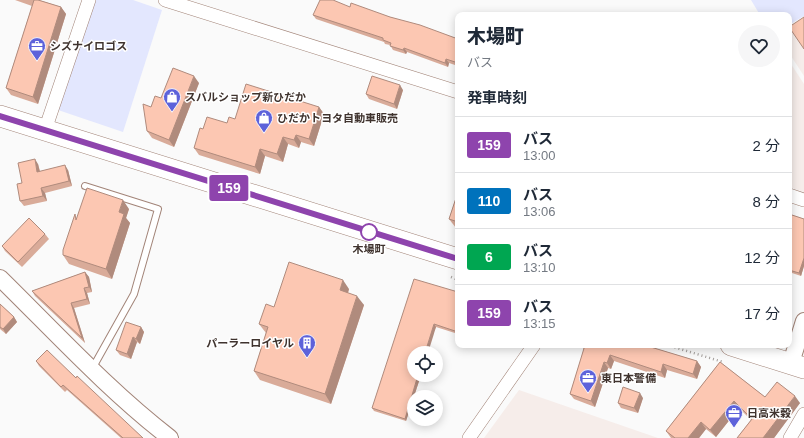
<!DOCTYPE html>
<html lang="ja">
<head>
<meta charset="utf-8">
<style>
	body { margin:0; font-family:Helvetica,"Noto Sans JP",sans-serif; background:#f6f6f7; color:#1f2937; height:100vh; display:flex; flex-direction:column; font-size:15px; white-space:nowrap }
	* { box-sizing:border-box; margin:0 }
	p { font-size:13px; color:#747a83 }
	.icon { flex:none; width:22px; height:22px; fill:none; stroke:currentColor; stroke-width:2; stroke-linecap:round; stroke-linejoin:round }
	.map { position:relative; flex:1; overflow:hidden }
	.panel { position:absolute; left:455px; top:12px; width:337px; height:336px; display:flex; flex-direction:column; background:#fff; border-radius:8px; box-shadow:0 2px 10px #0003 }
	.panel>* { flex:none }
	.badge { padding:0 8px; border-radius:3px; font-size:14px; line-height:26px }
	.tools { position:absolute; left:407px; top:346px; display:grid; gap:8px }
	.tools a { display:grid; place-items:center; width:36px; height:36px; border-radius:50%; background:#fff; box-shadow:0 2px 10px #0003; font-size:20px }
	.map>.badge { position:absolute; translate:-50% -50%; box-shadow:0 0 0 2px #fff }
	h2 { padding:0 12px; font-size:15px; line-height:36px }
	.round { display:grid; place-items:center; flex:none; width:42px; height:42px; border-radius:21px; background:#f6f6f7 }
	.summary { display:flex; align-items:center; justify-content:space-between; height:68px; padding:0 12px }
	h1 { font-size:19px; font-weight:800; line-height:30px }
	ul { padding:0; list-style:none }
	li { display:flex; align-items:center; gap:12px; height:56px; padding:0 12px; border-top:1px solid #e0e1e3 }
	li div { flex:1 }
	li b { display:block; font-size:15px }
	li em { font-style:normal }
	li .badge { min-width:44px; font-weight:700; text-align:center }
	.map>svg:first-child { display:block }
	.built { fill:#f6edea }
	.green { fill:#e3e7fe }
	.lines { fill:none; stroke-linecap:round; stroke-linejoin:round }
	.service-casing { stroke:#a28478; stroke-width:8 }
	.minor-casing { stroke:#a28478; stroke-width:14 }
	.tertiary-casing { stroke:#a28478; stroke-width:18 }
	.trunk-casing { stroke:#a28478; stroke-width:22 }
	.path { stroke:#a19c99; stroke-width:2.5; stroke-dasharray:1 3; stroke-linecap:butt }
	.service { stroke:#fff; stroke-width:6 }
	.minor { stroke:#fff; stroke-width:13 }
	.tertiary { stroke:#fff; stroke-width:16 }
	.trunk { stroke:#fff; stroke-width:21 }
	.wall { fill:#d9ab99 }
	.shaded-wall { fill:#b08b7d }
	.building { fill:#fcc7b2; stroke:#b08b7d }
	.line-casing { stroke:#fff; stroke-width:9 }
	.line { stroke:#8e44ad; stroke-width:6 }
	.stop-dot { fill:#fff; stroke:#8e44ad; stroke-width:2 }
	.labels { text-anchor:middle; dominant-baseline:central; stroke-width:3; stroke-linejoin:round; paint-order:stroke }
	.poi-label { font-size:11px; font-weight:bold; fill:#3f332e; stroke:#fff; text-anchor:start }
	.stop-label { font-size:11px; font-weight:bold; fill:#3f332e; stroke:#fff }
</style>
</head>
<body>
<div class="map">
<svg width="804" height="438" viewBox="0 0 804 438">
	<rect width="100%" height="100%" fill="#fafafa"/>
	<g class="built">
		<path d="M804,18v58l-15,-23v-25z"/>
		<path d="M789,61l15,23v108l-15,-5z"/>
		<path d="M519,390l139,48h-174z"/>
	</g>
	<g class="green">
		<path d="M95,0h38l29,10 -39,122 -65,-22z"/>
		<path d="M751,0h53v16l-15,9v-10h-29z"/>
	</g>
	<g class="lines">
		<g class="service-casing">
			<path id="service" d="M85,186l73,23 -24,85 -42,75"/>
		</g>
		<g class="minor-casing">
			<g id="minor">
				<path d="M165,0l293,92"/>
				<path d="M45,130l44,-130"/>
				<path d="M789,195l15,5"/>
				<path d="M469,438l65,-93"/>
				<path d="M790,438l14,-24"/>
			</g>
		</g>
		<g class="tertiary-casing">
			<g id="tertiary">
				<path d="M0,278c55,54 109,113 170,160"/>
				<path d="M791,363l13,-42"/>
			</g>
		</g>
		<g class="trunk-casing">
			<g id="trunk">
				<path d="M0,116l458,143"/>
				<path d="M731,345l73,23"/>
			</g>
		</g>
		<g class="path">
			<path d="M451,277l7,3"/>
			<path d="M667,345l56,17"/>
		</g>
		<use href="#service" class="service"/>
		<use href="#minor" class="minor"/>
		<use href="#tertiary" class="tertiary"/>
		<use href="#trunk" class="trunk"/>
	</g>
	<g class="wall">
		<path d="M15,0h24l22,7 5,7 -28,90 -27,-9 -5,-7 26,-82z"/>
		<path d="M350,7l40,10 68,22v27l-9,-3 -1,4 -41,-15 -1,2 -13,-4 -3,-5 -5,-1 -1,-2 -68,-23 -3,-4z"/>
		<path d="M199,83l-25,64 -22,-9 -5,-7 4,-24 10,-9z"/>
		<path d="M403,90l-6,19 -28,-10 -3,-5z"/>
		<path d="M319,107l5,7 -10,32 -13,-4 -2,6 -11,-4 -5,18 -18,-6 -5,18 -61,-19 -5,-7 9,-19 24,-6 8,-4z"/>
		<path d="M38,164l2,7 28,-1 4,16 -27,7 2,8 -23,5 -4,-5 2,-18z"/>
		<path d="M458,192v37l-2,-1 -7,-9z"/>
		<path d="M129,209l-3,9 4,5 -18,56 -43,-15 -6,-9 14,-37z"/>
		<path d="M789,214l15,5v47l-3,10 -12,-4z"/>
		<path d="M45,234l4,5 -27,28 -17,-16 -3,-5z"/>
		<path d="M85,272l4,5 3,15 -5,1 3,11 -16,4 11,35 -50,-47 -3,-5z"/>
		<path d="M349,289l-1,4 16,12 -33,99 -71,-24 -6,-9 12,-38 -7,-9 15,-17z"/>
		<path d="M458,292v42l-22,-7 -22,48h7l-15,46 -32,-10 -2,-3z"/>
		<path d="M0,304l14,13 3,5 -11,12 -6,-5z"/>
		<path d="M141,327l3,5 -4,12 -3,-2 -6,17 -11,-4 -4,-5z"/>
		<path d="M580,345h64l53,16 4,6 -4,12 -30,-9 -2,8 -51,-17 -3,8 -3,-1 -13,39 -21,-8 -4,-5 14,-45z"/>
		<path d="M36,361l40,17 67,60h-22l-54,-48 -2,2 -26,-26z"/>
		<path d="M720,362l45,35 35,6 -26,35h-37l14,-18 -12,-12 -23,29 -10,-8 -7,9h-28l-5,-7z"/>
		<path d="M643,398l-5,15 -17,-5 -3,-5z"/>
	</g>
	<g class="shaded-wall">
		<path d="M61,7l5,7 -28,90 -5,-7z"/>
		<path d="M404,48l3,4 -1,2 -3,-4z"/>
		<path d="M446,59l3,4 -1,4 -3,-4z"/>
		<path d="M194,76l5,7 -25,64 -5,-7z"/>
		<path d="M400,85l3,5 -6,19 -3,-5z"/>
		<path d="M319,107l5,7 -10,32 -5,-7z"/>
		<path d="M296,135l5,7 -2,6 -5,-8z"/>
		<path d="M283,137l5,7 -5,18 -6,-8z"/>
		<path d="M260,149l5,7 -5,18 -5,-7z"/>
		<path d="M35,159l3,5 3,13 -4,-5z"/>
		<path d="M65,165l3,5 4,16 -3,-5z"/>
		<path d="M41,188l4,5 2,8 -4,-5z"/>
		<path d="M123,200l6,9 -3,9 4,5 -18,56 -6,-10 13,-57z"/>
		<path d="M804,258v8l-3,10 -2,-3z"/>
		<path d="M85,272l4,5 3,15 -3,-5z"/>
		<path d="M343,280l6,9 -3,10 -6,-9z"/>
		<path d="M84,288l3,5 3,11 -3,-5z"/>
		<path d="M357,296l7,9 -33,99 -6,-10z"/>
		<path d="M71,303l3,5 11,35 -3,-5z"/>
		<path d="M14,317l3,5 -11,12 -3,-5z"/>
		<path d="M434,324l2,3 -8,26h-3z"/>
		<path d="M141,327l3,5 -4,12 -4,-5z"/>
		<path d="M133,337l4,5 -6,17 -4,-5z"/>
		<path d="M610,355l4,6 -3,8 -4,-6z"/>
		<path d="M697,361l4,6 -4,12 -4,-5z"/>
		<path d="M604,362l4,6 -13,39 -4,-6z"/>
		<path d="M663,364l4,6 -2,8 -4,-6z"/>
		<path d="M418,375h3l-15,46 -1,-2z"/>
		<path d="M640,393l3,5 -5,15 -4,-5z"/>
		<path d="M795,396l5,7 -26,35h-11z"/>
		<path d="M734,401l5,7 -23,29 -6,-7z"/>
		<path d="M701,422l5,7 -7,9h-11z"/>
	</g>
	<g class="building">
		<path d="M34,0h4l23,7 -28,90 -27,-9z"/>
		<path d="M320,0h13l17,7 1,-4 39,14 30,8 38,14v24l-12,-4 -1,4 -41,-15 -1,2 -13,-4 1,-3 -8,-3v-2l-70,-23z"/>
		<path d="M804,17v32l-15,-22z"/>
		<path d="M173,68l21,8 -25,64 -22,-9 -4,-27 8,3 4,-11 6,2z"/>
		<path d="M372,76l28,9 -6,19 -28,-10z"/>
		<path d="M246,84l73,23 -10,32 -13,-4 -2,5 -11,-3 -6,17 -17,-5 -5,18 -61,-19 6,-20 3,1 4,-12 20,6 2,-6 6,2z"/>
		<path d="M35,159l2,13 28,-7 4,16 -28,7 2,8 -23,5 -3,-17 5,-1 -4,-20z"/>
		<path d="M87,188l36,12 -4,12 5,2 -18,55 -43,-14v-5l12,-36 1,6z"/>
		<path d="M458,192v30l-9,-3z"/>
		<path d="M789,214l15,5v39l-5,15 -10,-3z"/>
		<path d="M29,218l16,16 -27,28 -16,-16z"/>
		<path d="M289,262l54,18 -3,10 17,6 -32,98 -71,-23 14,-44 -9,-3 7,-20 8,3z"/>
		<path d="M85,272l4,15 -5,1 3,11 -16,4 11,35 -50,-47z"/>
		<path d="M414,279l44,13v40l-24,-8 -9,29h-11v22h4l-13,44 -33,-11z"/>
		<path d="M0,304l14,13 -11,12 -3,-2z"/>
		<path d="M126,322l15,5 -5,12 -3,-2 -6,17 -11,-4z"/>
		<path d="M585,345h59l53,16 -4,13 -30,-10 -2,8 -51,-17 -3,8 -3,-1 -13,39 -21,-7z"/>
		<path d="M47,350l29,28 1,-2 66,62h-20l-60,-53 -2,2 -25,-26z"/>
		<path d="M720,362l45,35 12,-15 18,14 -32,42h-26l15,-19 -18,-18 -24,29 -9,-8 -13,16h-13l-9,-7z"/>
		<path d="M623,387l17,6 -6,15 -16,-5z"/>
	</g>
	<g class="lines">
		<g class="line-casing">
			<path id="line" d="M0,116l458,143"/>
		</g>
		<use href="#line" class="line"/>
	</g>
	<defs>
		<g id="office-pin" transform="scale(0.9)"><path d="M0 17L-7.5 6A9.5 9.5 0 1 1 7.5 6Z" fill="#5d62da" stroke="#fff"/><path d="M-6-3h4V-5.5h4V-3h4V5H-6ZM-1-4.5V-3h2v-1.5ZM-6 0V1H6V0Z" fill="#fff"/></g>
		<g id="shop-pin" transform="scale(0.9)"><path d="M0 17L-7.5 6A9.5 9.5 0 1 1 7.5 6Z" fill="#5d62da" stroke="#fff"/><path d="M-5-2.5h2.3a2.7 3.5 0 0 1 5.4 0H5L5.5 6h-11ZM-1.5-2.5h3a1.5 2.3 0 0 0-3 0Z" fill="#fff"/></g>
		<g id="building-pin" transform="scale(0.9)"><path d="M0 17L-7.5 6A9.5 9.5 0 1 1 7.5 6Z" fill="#5d62da" stroke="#fff"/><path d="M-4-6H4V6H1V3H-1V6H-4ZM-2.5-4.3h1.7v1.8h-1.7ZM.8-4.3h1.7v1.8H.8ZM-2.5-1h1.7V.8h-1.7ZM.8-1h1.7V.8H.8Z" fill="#fff"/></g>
	</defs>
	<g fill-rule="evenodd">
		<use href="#office-pin" x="37" y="46"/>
		<use href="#shop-pin" x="172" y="97"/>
		<use href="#shop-pin" x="264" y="118"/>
		<use href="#building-pin" x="307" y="343"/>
		<use href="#office-pin" x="588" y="378"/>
		<use href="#office-pin" x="734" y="413"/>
	</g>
	<circle class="stop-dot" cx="369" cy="232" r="8"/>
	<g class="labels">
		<g class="poi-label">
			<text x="50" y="46">シズナイロゴス</text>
			<text x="185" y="97">スバルショップ新ひだか</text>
			<text x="277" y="118">ひだかトヨタ自動車販売</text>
			<text x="294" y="343" text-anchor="end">パーラーロイヤル</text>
			<text x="601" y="378">東日本警備</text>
			<text x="747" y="413">日高米穀</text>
		</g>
		<g class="stop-label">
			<text x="369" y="249">木場町</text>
		</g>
	</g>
</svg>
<div class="tools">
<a><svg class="icon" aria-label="locate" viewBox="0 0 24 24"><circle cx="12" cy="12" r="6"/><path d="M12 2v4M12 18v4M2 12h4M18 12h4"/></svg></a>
<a><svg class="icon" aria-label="layers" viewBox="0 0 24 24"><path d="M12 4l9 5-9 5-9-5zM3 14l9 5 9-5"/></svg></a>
</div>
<b class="badge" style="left:229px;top:188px;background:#8e44ad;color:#fff">159</b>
<section class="panel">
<div class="summary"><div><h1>木場町</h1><p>バス</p></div><a class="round"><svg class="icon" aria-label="heart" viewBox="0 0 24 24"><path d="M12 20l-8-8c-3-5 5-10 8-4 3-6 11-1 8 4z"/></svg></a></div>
<h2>発車時刻</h2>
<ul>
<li><span class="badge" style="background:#8e44ad;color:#fff">159</span><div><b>バス</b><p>13:00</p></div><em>2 分</em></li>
<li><span class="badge" style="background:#0072bc;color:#fff">110</span><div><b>バス</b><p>13:06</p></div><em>8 分</em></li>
<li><span class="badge" style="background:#00a651;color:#fff">6</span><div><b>バス</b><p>13:10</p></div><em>12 分</em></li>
<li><span class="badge" style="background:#8e44ad;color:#fff">159</span><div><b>バス</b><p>13:15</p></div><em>17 分</em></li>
</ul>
</section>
</div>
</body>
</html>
